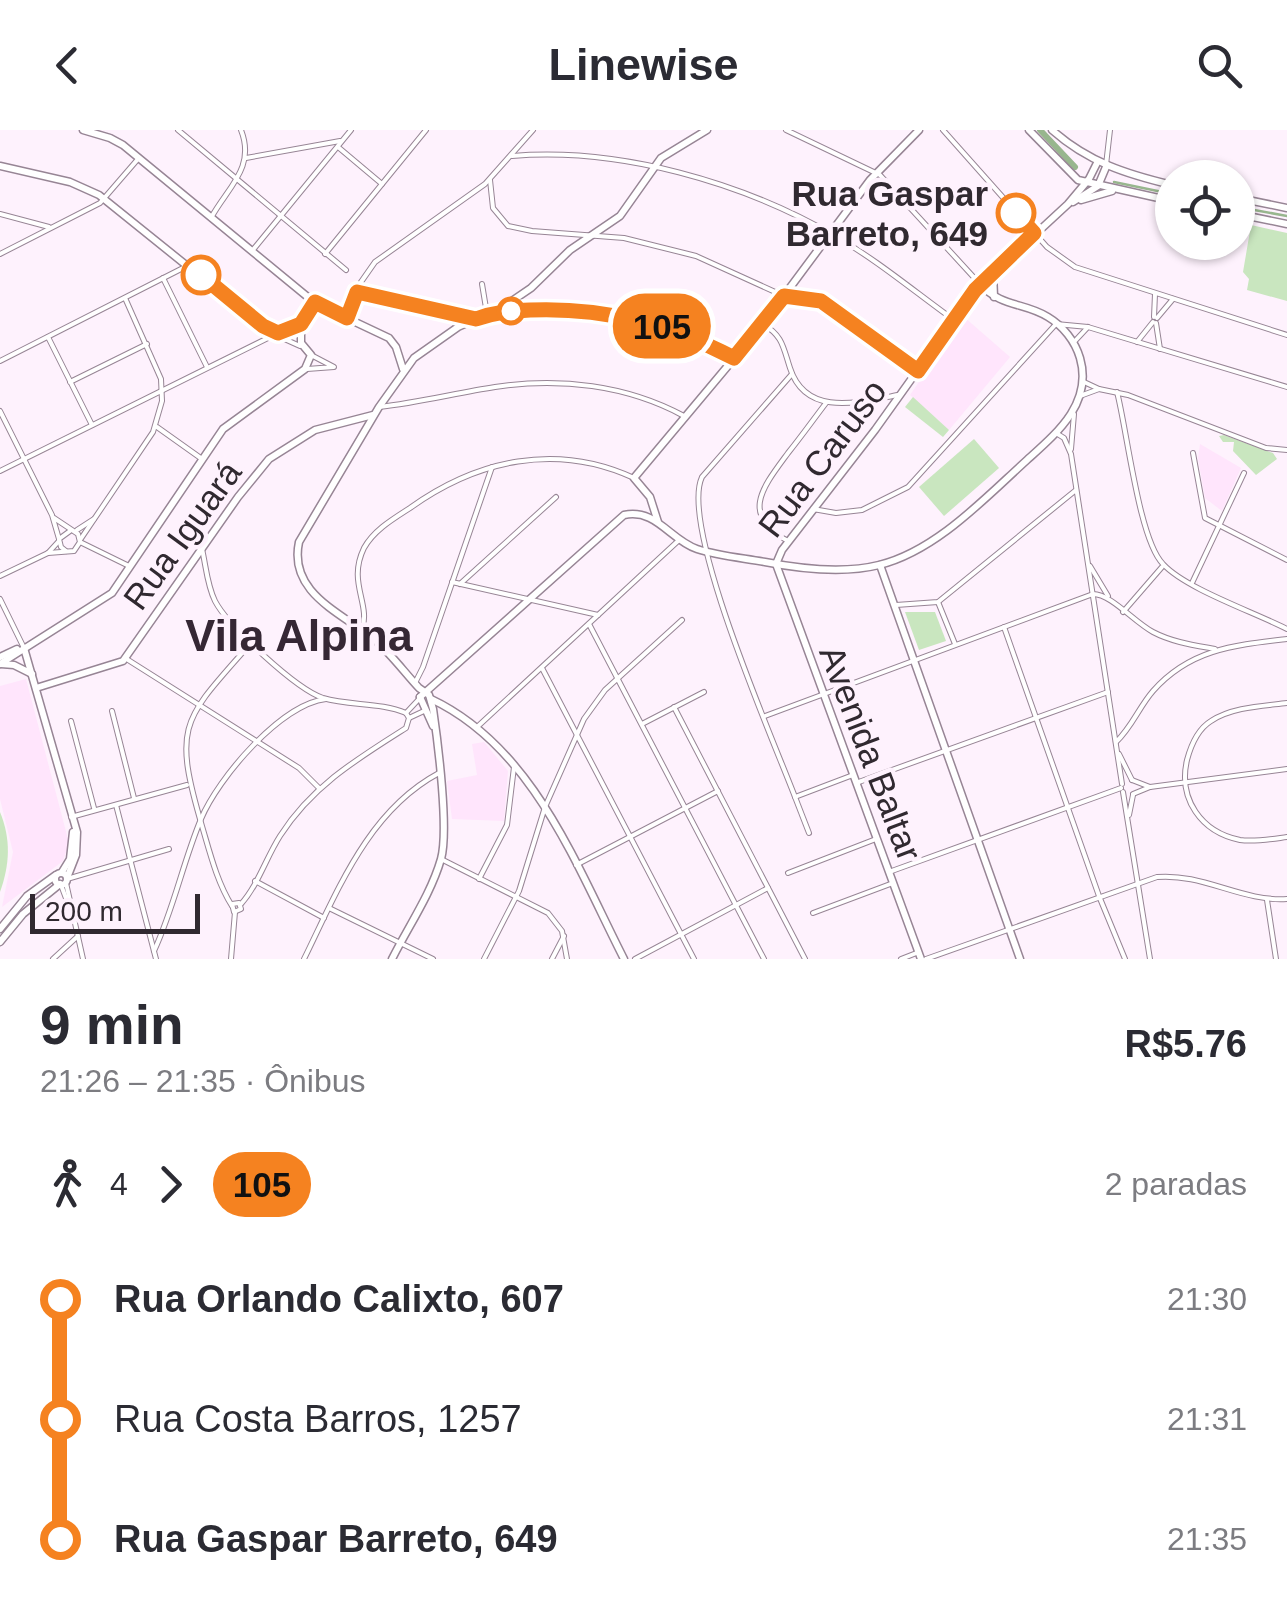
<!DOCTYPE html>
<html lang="pt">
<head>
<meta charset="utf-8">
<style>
	body { margin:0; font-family:Helvetica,sans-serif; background:#f2f2f3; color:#2b2b33; height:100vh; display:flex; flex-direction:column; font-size:38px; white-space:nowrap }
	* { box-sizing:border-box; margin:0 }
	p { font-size:32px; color:#7c7c81 }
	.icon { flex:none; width:55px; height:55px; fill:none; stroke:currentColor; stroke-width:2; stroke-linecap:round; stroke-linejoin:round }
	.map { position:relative; height:829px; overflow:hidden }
	.details { display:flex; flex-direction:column; background:#fff; flex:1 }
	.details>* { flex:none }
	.badge { padding:0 20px; border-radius:32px; font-size:35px; line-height:65px }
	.controls { position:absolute; left:1155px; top:30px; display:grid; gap:20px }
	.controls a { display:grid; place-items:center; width:100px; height:100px; border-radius:50%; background:#fff; box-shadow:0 2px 8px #0004; font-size:50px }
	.scale { position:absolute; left:30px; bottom:25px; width:170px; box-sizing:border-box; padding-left:10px; border:5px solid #302930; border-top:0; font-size:28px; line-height:35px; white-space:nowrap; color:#302930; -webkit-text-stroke:8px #fef2fd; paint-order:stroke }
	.map>.badge { position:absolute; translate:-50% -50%; box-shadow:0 0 0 5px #fff }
	.legs { display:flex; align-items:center; gap:15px; height:110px; padding:0 40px; font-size:32px }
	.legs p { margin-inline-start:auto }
	.summary { display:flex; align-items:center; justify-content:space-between; height:170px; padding:0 40px }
	h1 { font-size:55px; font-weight:700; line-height:75px }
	ul { padding:0 40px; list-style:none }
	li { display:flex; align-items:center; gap:35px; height:120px; font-size:38px }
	li i { display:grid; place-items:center; width:15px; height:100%; margin:0 12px; background:currentColor }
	li i::after { content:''; width:25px; height:25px; margin:-12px; border:8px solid; border-radius:50%; background:#fff }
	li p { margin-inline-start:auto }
	li:first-child i { background:linear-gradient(#0000 50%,currentColor 0) }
	li:last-child i { background:linear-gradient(currentColor 50%,#0000 0) }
	header { display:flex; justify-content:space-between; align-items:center; height:130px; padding:0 40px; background:#fff; font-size:45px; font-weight:700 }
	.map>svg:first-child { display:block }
	.built { fill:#ffe5fc }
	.green { fill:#c9e6bf }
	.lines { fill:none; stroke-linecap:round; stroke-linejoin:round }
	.stream { stroke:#98b68e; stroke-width:2.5 }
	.canal { stroke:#98b68e; stroke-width:6 }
	.street-casing { stroke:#978595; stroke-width:6 }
	.secondary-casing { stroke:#978595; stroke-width:9 }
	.street { stroke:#fff; stroke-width:4 }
	.secondary { stroke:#fff; stroke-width:6 }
	.line-1-casing { stroke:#fff; stroke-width:22 }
	.line-1 { stroke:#f58220; stroke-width:15 }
	.stop-1-dot { fill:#fff; stroke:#f58220; stroke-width:5 }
	.labels { text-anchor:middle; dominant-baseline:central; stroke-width:9; stroke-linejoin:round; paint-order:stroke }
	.stop-label { font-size:35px; font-weight:bold; fill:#302930; stroke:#fef2fd; text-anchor:end }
	.street-label { font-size:35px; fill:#302930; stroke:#fef2fd }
	.district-label { font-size:45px; font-weight:bold; fill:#352734; stroke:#fef2fd }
</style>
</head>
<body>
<header><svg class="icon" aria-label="back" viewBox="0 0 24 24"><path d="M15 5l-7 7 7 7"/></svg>Linewise<svg class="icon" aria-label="search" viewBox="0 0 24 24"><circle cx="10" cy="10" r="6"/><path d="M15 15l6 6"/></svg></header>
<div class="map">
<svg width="1287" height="829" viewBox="0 0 1287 829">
	<rect width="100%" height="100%" fill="#fef2fd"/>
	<g class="built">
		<path d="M964,187l46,40 -61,73 -39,-35z"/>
		<path d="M1200,314l41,24 -19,43 -17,-13 -7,-40z"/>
		<path d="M26,549l43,164 -6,18 -61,46 11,-55 -13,-53v-113z"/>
		<path d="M484,612l24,29 -4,50 -52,-2 -5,-38 30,-6 -5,-31z"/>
	</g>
	<g class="green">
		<path d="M1251,95l36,8v68l-40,-11 2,-11 -6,-7z"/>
		<path d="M913,267l36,33 -6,7 -38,-30z"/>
		<path d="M1224,305l49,18 4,6 -21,16 -23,-24 1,-9h-11l-4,-6z"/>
		<path d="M974,309l25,29 -55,48 -25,-29z"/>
		<path d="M905,482h30l11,29 -27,9z"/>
		<path d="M0,682c11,27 10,52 0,80z"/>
	</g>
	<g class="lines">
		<g class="stream">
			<path d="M1114,52l58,12"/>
			<path d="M1238,77l49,9"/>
		</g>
		<path class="canal" d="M1040,0l35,37"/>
		<g class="street-casing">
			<g id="street">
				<path d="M178,0l168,140"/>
				<path d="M786,0l94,45 99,108"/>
				<path d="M943,0l104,117 28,20 212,68"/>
				<path d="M338,17l44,37"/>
				<path d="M512,26c107,-9 230,26 323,80 42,24 80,56 119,84"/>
				<path d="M246,28l94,-17"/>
				<path d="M1106,35l4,-35"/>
				<path d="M490,50l3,28 15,18 24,5 92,7 72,18 88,40 37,5 96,68"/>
				<path d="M0,84l49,13"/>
				<path d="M211,88c16,-30 45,-50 30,-88"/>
				<path d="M252,121l99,-121"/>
				<path d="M0,124l100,-51 38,-44"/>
				<path d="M325,124l101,-124"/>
				<path d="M163,148l44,89"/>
				<path d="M482,154l5,30"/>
				<path d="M357,162l117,26"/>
				<path d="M497,182c98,-5 148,1 237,46"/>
				<path d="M1154,187l1,-23"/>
				<path d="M347,188l14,-36 14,-20 110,-78 48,-54"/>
				<path d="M1157,188l16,-19"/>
				<path d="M1156,193l4,26"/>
				<path d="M763,194c20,12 20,23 27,44 16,50 70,34 108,27"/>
				<path d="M48,207l44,88"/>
				<path d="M280,207l20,9"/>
				<path d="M1074,212l14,-15"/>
				<path d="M1137,212l16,-20"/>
				<path d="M0,231l187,-95"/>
				<path d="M307,239l27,-2 -23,-12"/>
				<path d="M792,244l-90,103c-23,49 71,262 93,320l58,-22"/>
				<path d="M70,252l77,-38"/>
				<path d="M1084,252l15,7 29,6 138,53 21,2"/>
				<path d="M1117,262c10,38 22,148 46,172 23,25 91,48 124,65"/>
				<path d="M1080,266l19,-7"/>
				<path d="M379,277c39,-4 77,-14 116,-20 64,-10 132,-2 189,29"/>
				<path d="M0,281l52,104 7,24"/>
				<path d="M157,297l45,32"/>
				<path d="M1056,303l8,5 7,16 51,330"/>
				<path d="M1071,319l3,-35"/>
				<path d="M1193,323l12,65 82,42"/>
				<path d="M0,341l278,-138"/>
				<path d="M813,379l23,4 26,-3 46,-23 148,-163 32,3 199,60"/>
				<path d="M77,400l17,-11"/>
				<path d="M80,410l73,-108 9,-31 -1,-22 -36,-81"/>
				<path d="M788,411c-49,-26 -25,-54 0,-88 13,-16 25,-33 38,-50"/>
				<path d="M80,412l49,24"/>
				<path d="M202,419c4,17 5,36 13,52 13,25 81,88 108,97 27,8 57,4 83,15"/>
				<path d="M66,421l-5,-4 -2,-8 11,-8"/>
				<path d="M48,423l26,-2 6,-9 -2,-8 -24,-16"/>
				<path d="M1090,436l18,30"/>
				<path d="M0,446l48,-23 11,-12"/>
				<path d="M452,452l146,33"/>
				<path d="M1192,453l52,-110"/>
				<path d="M460,454l96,-87"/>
				<path d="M0,469l24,49"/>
				<path d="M938,472l17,42"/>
				<path d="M896,475l42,-3 138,-112"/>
				<path d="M1123,482l39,-45"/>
				<path d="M589,494l175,335"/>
				<path d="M1004,497l95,269 26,63"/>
				<path d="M362,500c9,-27 -15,-47 2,-82 10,-18 29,-29 46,-40 67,-48 146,-66 224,-30"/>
				<path d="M125,528l174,110 20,20"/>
				<path d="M542,538l152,291"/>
				<path d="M415,553l8,-16 69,-200"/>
				<path d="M1287,573c-24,3 -55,4 -76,18 -13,8 -20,24 -24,39 -9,39 14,72 53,80 16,2 32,-1 47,-3"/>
				<path d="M674,577l131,252"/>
				<path d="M112,581l22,87"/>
				<path d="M406,583l14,-15"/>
				<path d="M765,586l328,-122c18,0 41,28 60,38 19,10 40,13 62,17"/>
				<path d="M409,588l15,-7"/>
				<path d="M71,591l23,87"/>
				<path d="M642,594l62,-32"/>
				<path d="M476,598l202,-187"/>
				<path d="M1116,612c16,-15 23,-35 37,-51 37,-42 82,-46 134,-52"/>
				<path d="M1119,624l13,26"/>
				<path d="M1132,650l18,7"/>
				<path d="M856,653l252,-91"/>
				<path d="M1123,662l27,167"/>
				<path d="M1133,664l17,-7 137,-18"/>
				<path d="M795,667l14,36"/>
				<path d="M116,675l40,154"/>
				<path d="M1129,685l4,-20"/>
				<path d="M71,687l116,-32"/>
				<path d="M441,729l107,54 14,18 5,28"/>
				<path d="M576,735l142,-74"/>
				<path d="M889,742l232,-84"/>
				<path d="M788,743l88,-34"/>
				<path d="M67,749l102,-30"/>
				<path d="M479,749l28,-54 7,-58"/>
				<path d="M255,751l69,37"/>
				<path d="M66,753l17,76"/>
				<path d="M61,755l6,16"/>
				<path d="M1267,770l9,59"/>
				<path d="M239,773l2,6 -7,3 -2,-8z"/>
				<path d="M241,774c17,-19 25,-46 39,-68 32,-50 77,-77 126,-108l3,-10 -3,-5"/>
				<path d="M232,776c-15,-24 -22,-53 -30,-80 -30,-102 -19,-106 49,-183"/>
				<path d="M329,778l104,51"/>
				<path d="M813,783l80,-30"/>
				<path d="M154,821c20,-43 29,-89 47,-132 17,-41 80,-115 125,-120"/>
				<path d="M53,829l25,-23"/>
				<path d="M231,829l4,-47"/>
				<path d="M304,829c34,-69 64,-148 135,-186"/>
				<path d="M484,829l35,-68 26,-84 39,-88 21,-29 77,-70"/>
				<path d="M552,829l12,-23"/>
				<path d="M635,829l133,-71"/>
				<path d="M901,829l18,-7"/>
				<path d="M926,829l231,-82c46,-4 85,25 130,22"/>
			</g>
		</g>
		<g class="secondary-casing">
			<g id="secondary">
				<path d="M83,0l27,8 13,7 192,158 74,35 7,9 7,22"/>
				<path d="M1029,0l49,50 94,21"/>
				<path d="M1052,0c36,32 74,44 120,55"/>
				<path d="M0,36l70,16 29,13 164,132 15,6 22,-8"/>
				<path d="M1238,68l49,10"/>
				<path d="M1081,70l31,-9"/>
				<path d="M1073,72l25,-16 8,-19"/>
				<path d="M1238,84l49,10"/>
				<path d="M993,142l1,25"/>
				<path d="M301,194l14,-21"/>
				<path d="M658,392l-8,-25 -16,-19 129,-154 107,-144 49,-50"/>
				<path d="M880,435l140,394"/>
				<path d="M24,518l53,184 -1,23 -9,23"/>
				<path d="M0,527l17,-8"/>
				<path d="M0,534l112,-71 111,-164 82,-60 6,-14 -10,-12v-19"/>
				<path d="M1,534l13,1 18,9"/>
				<path d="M36,558l87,-27 115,-164 31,-38 46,-29 58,-15"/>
				<path d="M420,567l204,-182c32,-7 46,25 73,34 22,7 46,9 68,13 36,7 78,12 114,3 57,-14 106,-67 148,-105 30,-27 66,-57 53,-102 -5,-17 -17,-32 -32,-41 -24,-15 -46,-9 -68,-33"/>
				<path d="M420,567l13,29"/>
				<path d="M431,569c102,48 145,166 193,260"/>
				<path d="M62,742l8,-13 3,-27"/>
				<circle cx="61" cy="749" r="6"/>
				<path d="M0,799l27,-33 29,-21"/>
				<path d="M0,812l23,-28 37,-30"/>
				<path d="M392,829c16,-32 39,-65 49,-100 8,-29 -3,-116 -8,-150l-4,-14 -10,-7c-14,-15 -28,-34 -43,-47 -33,-28 -88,-47 -77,-99l80,-135 35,-49 44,-31 45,-20 28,-19 39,-38 50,-34 41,-58 46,-28"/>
				<path d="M921,829l-145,-395 6,-14 93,-120 100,-140 93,-86 21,-25 8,-16"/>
			</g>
		</g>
		<use href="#street" class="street"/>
		<use href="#secondary" class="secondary"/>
	</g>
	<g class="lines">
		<g class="line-1-casing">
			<path id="line-1" d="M201,145l62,51 15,7 23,-9 14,-22 32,16 10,-26 119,27c19,-7 35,-8 54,-9 74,-3 138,14 204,48l50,-62 37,5 97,70 57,-81 59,-57 -18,-20"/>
		</g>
		<use href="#line-1" class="line-1"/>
	</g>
	<g class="stop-1-dot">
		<circle cx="1016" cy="83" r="18"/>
		<circle cx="201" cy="145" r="18"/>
		<circle cx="511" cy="181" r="12"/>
	</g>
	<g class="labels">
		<g class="stop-label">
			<text x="988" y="63">Rua Gaspar<tspan x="988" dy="40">Barreto, 649</tspan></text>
		</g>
		<g class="street-label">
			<text transform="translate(822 328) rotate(-53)">Rua Caruso</text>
			<text transform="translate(182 405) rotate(-54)">Rua Iguará</text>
			<text transform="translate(871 623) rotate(69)">Avenida Baltar</text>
		</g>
		<g class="district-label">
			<text x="299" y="505">Vila Alpina</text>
		</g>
	</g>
</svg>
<div class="controls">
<a><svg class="icon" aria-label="locate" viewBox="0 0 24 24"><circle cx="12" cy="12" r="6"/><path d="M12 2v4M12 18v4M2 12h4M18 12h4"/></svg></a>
</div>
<div class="scale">200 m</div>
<b class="badge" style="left:662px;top:196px;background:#f58220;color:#111">105</b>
</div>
<section class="details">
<div class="summary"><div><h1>9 min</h1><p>21:26 – 21:35 · Ônibus</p></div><b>R$5.76</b></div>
<div class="legs"><svg class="icon" aria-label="walk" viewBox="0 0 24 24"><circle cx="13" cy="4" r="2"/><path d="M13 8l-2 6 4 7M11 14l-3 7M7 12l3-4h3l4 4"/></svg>4<svg class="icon" aria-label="forward" viewBox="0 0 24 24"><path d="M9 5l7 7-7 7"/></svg><b class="badge" style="background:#f58220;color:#111">105</b><p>2 paradas</p></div>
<ul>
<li><i style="color:#f58220"></i><b>Rua Orlando Calixto, 607</b><p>21:30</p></li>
<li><i style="color:#f58220"></i><span>Rua Costa Barros, 1257</span><p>21:31</p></li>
<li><i style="color:#f58220"></i><b>Rua Gaspar Barreto, 649</b><p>21:35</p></li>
</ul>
</section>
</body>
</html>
